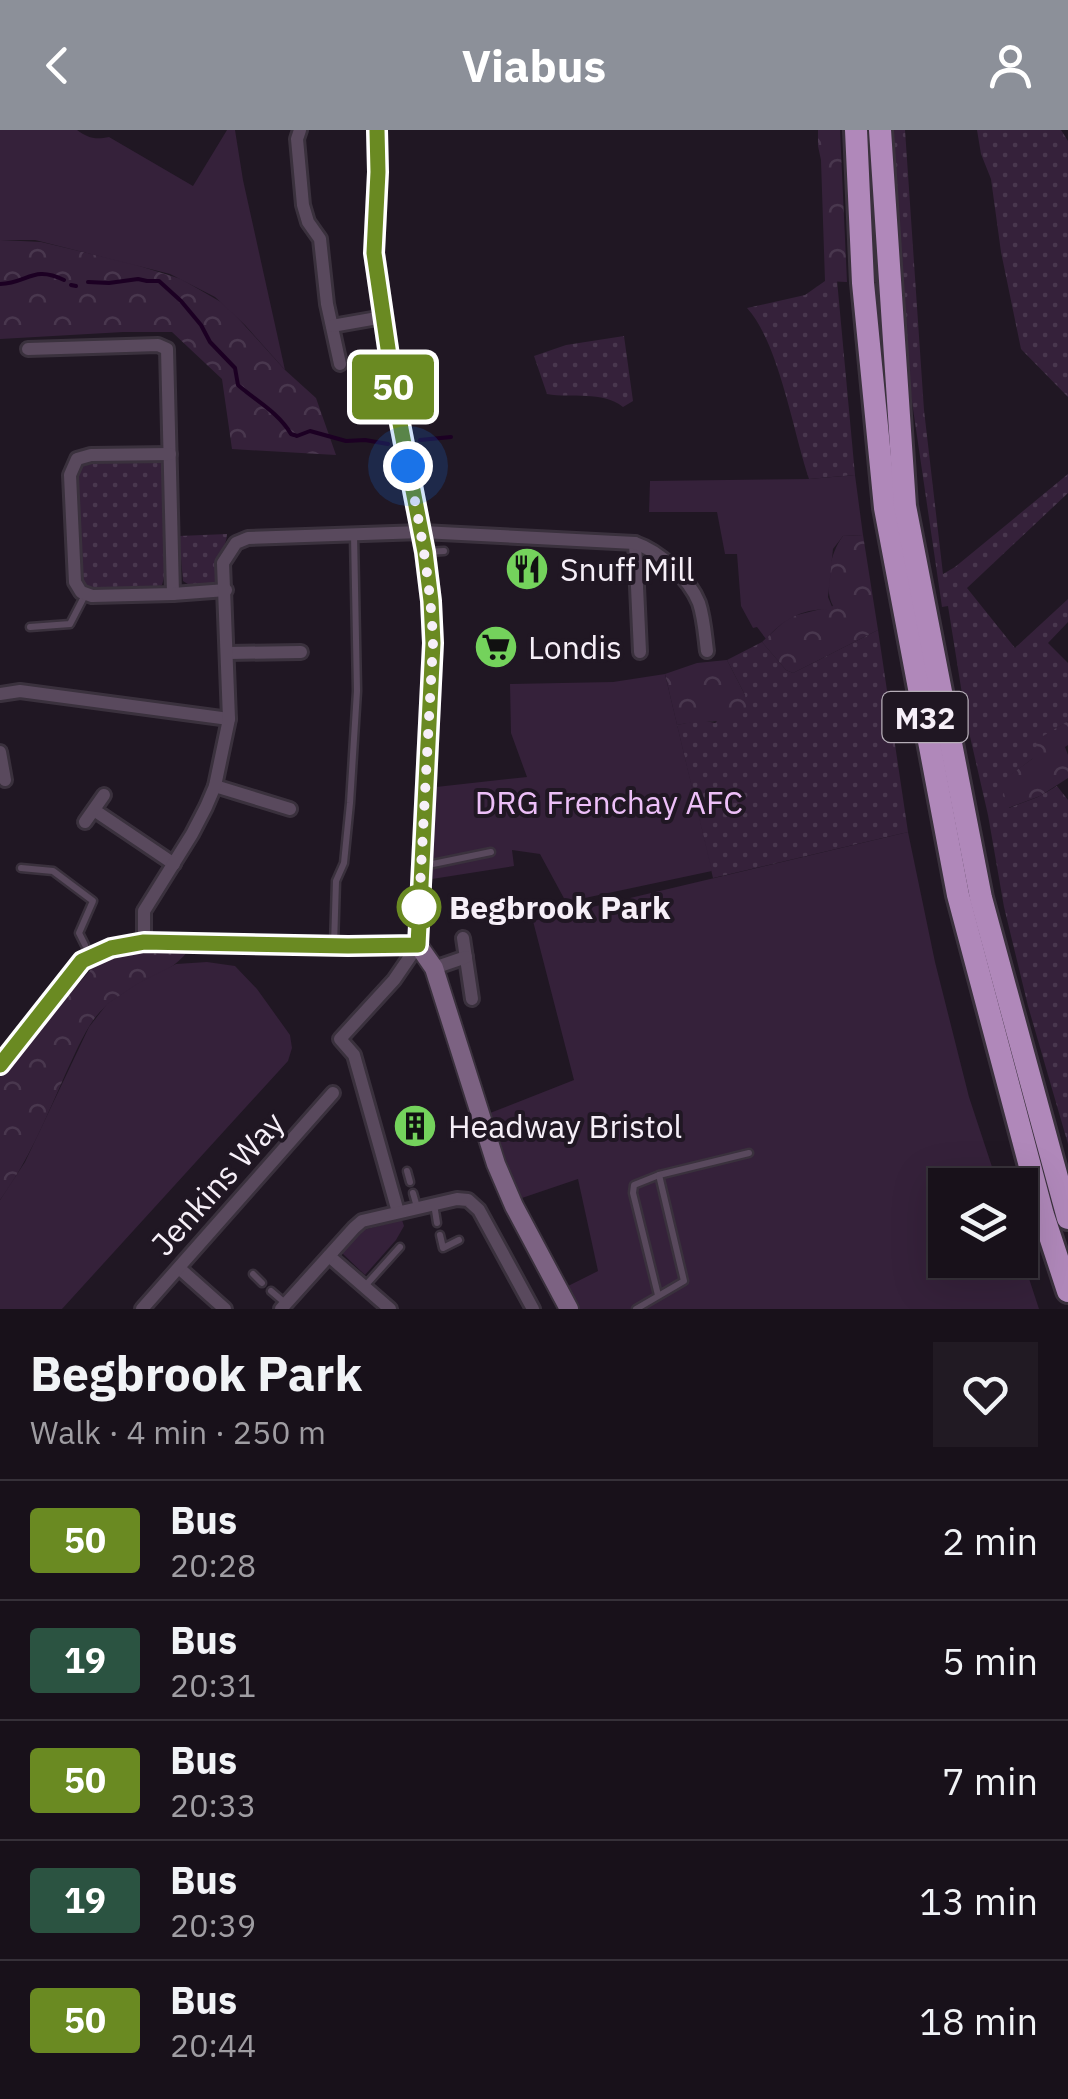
<!DOCTYPE html>
<html lang="en">
<head>
<meta charset="utf-8">
<style>
	body { margin:0; font-family:"IBM Plex Sans",sans-serif; background:#211a23; color:#f1f3f6; height:100vh; display:flex; flex-direction:column; font-size:38px; white-space:nowrap }
	* { box-sizing:border-box; margin:0 }
	p { font-size:32px; color:#9f9da2 }
	.icon { flex:none; width:55px; height:55px; fill:none; stroke:currentColor; stroke-width:2; stroke-linecap:round; stroke-linejoin:round }
	.map { position:relative; height:1179px; overflow:hidden }
	.details { display:flex; flex-direction:column; background:#18111a; flex:1 }
	.details>* { flex:none }
	.badge { padding:0 20px; border-radius:8px; font-size:35px; line-height:65px }
	.tools { position:absolute; left:928px; top:1038px; display:grid; gap:20px }
	.tools a { display:grid; place-items:center; width:110px; height:110px; border-radius:0px; background:#18111a; box-shadow:0 10px 40px #0002,0 0 0 2px #363139; font-size:50px }
	.you { position:absolute; width:50px; height:50px; margin:-25px; border:8px solid #fff; border-radius:50%; background:#1a73e8; box-shadow:0 0 0 15px #1a73e833 }
	.map>.badge { position:absolute; translate:-50% -50%; box-shadow:0 0 0 5px #fff }
	.round { display:grid; place-items:center; flex:none; width:105px; height:105px; border-radius:0px; background:#211a23 }
	.head { display:flex; align-items:center; justify-content:space-between; height:170px; padding:0 30px }
	h1 { font-size:48px; font-weight:800; line-height:75px }
	ul { padding:0; list-style:none }
	li { display:flex; align-items:center; gap:30px; height:120px; padding:0 30px; border-top:2px solid #363139 }
	li div { flex:1 }
	li b { display:block; font-size:38px }
	li em { font-style:normal }
	li .badge { min-width:110px; font-weight:700; text-align:center }
	header { display:flex; justify-content:space-between; align-items:center; height:130px; padding:0 30px; background:#8c9099; color:#fff; font-size:45px; font-weight:800 }
	.map>svg:first-child { display:block }
	.grass { fill:url(#grass-dots) }
	.forest { fill:url(#forest-crowns) }
	.green { fill:#35213a }
	.lines { fill:none; stroke-linecap:round; stroke-linejoin:round }
	.stream { stroke:#1c0023; stroke-width:4 }
	.service-casing { stroke:#3a313d; stroke-width:11 }
	.minor-casing { stroke:#3a313d; stroke-width:18 }
	.tertiary-casing { stroke:#3a313d; stroke-width:20 }
	.secondary-casing { stroke:#3a313d; stroke-width:22 }
	.motorway-casing { stroke:#3a313d; stroke-width:28 }
	.service { stroke:#59495d; stroke-width:6 }
	.minor { stroke:#59495d; stroke-width:12 }
	.tertiary { stroke:#59495d; stroke-width:15 }
	.secondary { stroke:#7c6282; stroke-width:18 }
	.motorway { stroke:#b088ba; stroke-width:22 }
	.line-casing { stroke:#fff; stroke-width:22 }
	.line { stroke:#6a8a22; stroke-width:15 }
	.walk { stroke:#f6eff8; stroke-width:10; stroke-dasharray:0 18 }
	.stop-dot { fill:#fff; stroke:#6a8a22; stroke-width:5 }
	.labels { text-anchor:middle; dominant-baseline:central; stroke-width:8; stroke-linejoin:round; paint-order:stroke }
	.shield { fill:#201723; stroke:#b6aeb8; stroke-width:2.5 }
	.shield-label { font-size:30px; font-weight:bold; fill:#f6eff8 }
	.poi-label { font-size:32px; fill:#f6eff8; stroke:#201723; text-anchor:start }
	.park-label { font-size:32px; fill:#edbff8; stroke:#201723 }
	.stop-label { font-size:32px; font-weight:bold; fill:#f6eff8; stroke:#201723; text-anchor:start }
	.street-label { font-size:32px; fill:#f6eff8; stroke:#201723 }
</style>
</head>
<body>
<header><svg class="icon" aria-label="back" viewBox="0 0 24 24"><path d="M15 5l-7 7 7 7"/></svg>Viabus<svg class="icon" aria-label="person" viewBox="0 0 24 24"><circle cx="12" cy="8" r="4"/><path d="M4 21q1-7 8-7t8 7"/></svg></header>
<div class="map">
<svg width="1068" height="1179" viewBox="0 0 1068 1179">
	<defs>
		<pattern id="grass-dots" width="8" height="8" patternUnits="userSpaceOnUse" patternTransform="scale(2.5)"><rect width="8" height="8" fill="#35213a"/><path d="M2 2h.1M6 6h.1" fill="none" stroke="#49374e" stroke-width="1.8" stroke-linecap="round"/></pattern>
		<pattern id="forest-crowns" width="20" height="18" patternUnits="userSpaceOnUse" patternTransform="scale(2.5)"><rect width="20" height="18" fill="#35213a"/><path d="M2 6a3 3 0 1 1 6 0M12 15a3 3 0 1 1 6 0" fill="none" stroke="#49374e"/></pattern>
	</defs>
	<rect width="100%" height="100%" fill="#201723"/>
	<g class="grass">
		<path d="M891,0h14l19,280 19,164 12,-7 113,-93v19l-101,95 48,60 53,-49v23l-20,21 20,20v58l-11,7 -25,31 -25,19 2,30 29,-11 19,-11 11,14v344l-40,-138 -24,-99 -16,-92 -22,-96 -18,-113 -6,1 -37,-253z"/>
		<path d="M977,0h84l7,11v256l-47,-48 -20,-97 -10,-73 -10,-25z"/>
		<path d="M837,150l18,195 -46,4c-16,-47 -30,-136 -62,-171l58,-13 20,-14z"/>
		<path d="M624,206l9,65 -10,6c-21,-17 -51,-8 -76,-13l-13,-38 32,-11z"/>
		<path d="M153,328l9,4 2,8 1,104 -3,11 -10,4 -62,1 -6,-4 -5,-8 -2,-102 3,-8 11,-8z"/>
		<path d="M227,404c0,11 -8,18 -9,28 -1,10 1,14 -4,22l-23,2 -8,-5 -4,-45z"/>
		<path d="M878,500l30,202 -195,46 -36,-153 24,-5 14,3 30,-28 -18,-35 35,-18 24,28 7,3z"/>
	</g>
	<g class="forest">
		<path d="M818,0h22l7,152 -22,-1 -4,-121 -3,-14z"/>
		<path d="M0,110l41,2 89,21 51,16 45,26 59,65 31,28 20,57 -104,-6 -10,-70 -50,-47h-49l-123,7z"/>
		<path d="M863,405l15,95 -85,43 -7,-3 -24,-28 27,-25 44,-11c-10,-20 -3,-53 10,-70z"/>
		<path d="M727,530l18,35 2,11 -10,13c-21,4 -39,1 -60,6l-12,-51 32,-11z"/>
		<path d="M1068,591v24l-3,2 3,8v23l-28,18 -32,12 -6,-22 4,-8 26,-19 6,-20z"/>
		<path d="M157,818l31,3c-23,30 -68,34 -94,68 -12,17 -20,37 -29,56 -19,43 -37,87 -65,125v-124l97,-114 27,-11z"/>
	</g>
	<g class="green">
		<path d="M0,0h77c11,8 18,10 32,7l84,49 34,-56h8l8,50 42,190 -40,-45 -30,-28 -45,-23 -135,-34h-35z"/>
		<path d="M855,345l8,60 -20,1 -10,13 -5,48 5,12c-30,0 -46,7 -67,30l-9,-12 -4,1 -12,-22 -4,-52h-12l-8,-42h-68l1,-31 159,-2z"/>
		<path d="M665,544l47,197 -146,31 -26,-48 -28,-4 2,16 -82,13 4,-92 91,-10 -16,-44 -1,-49 103,-2z"/>
		<path d="M908,702l27,130 34,135 29,88h-53v75h75v-9l19,58h-459l-12,-23 30,-15 -20,-92 -59,20 -29,-86 84,-33 -41,-159z"/>
		<path d="M207,832l28,4 22,23 33,46 2,13 -4,13 -226,248h-62v-109l25,-38 64,-135 18,-23 30,-20 39,-20z"/>
		<path d="M402,1090l2,6 -8,14 -31,35 -22,-21v-3l20,-21z"/>
	</g>
	<g class="lines">
		<g class="stream">
			<path d="M88,152l21,1 29,-4 9,2h12l22,20 20,24 9,17 25,26 3,17c18,16 40,27 53,49l6,2 13,-5 36,10 19,-1 23,4"/>
			<path d="M0,154c28,-1 33,-19 64,-4"/>
			<path d="M71,155l5,1"/>
			<path d="M420,310l31,-3"/>
		</g>
		<g class="service-casing">
			<g id="service">
				<path d="M426,422l18,-1"/>
				<path d="M30,497l40,-3 15,-29"/>
				<path d="M423,736l68,-14"/>
				<path d="M21,738l32,3 40,30 -14,32 6,12"/>
				<path d="M334,815l2,-64 8,-18 6,-60 7,-112 -3,-156"/>
				<path d="M407,1041l3,11"/>
				<path d="M413,1063l4,14"/>
				<path d="M434,1074l3,19"/>
				<path d="M440,1105l3,13 16,-8"/>
				<path d="M253,1144l9,9"/>
				<path d="M365,1156l35,-39"/>
				<path d="M271,1161l14,12"/>
				<path d="M658,1165l-25,-102 1,-8 25,-10 90,-22"/>
				<path d="M636,1179l48,-28 -25,-106"/>
			</g>
		</g>
		<g class="minor-casing">
			<g id="minor">
				<path d="M300,0l-3,9 6,66 5,17 12,17 7,65 13,60"/>
				<path d="M332,196l51,-9"/>
				<path d="M28,219l130,-4 9,4 6,245"/>
				<path d="M170,324l-79,1 -14,4 -7,16 5,107 6,10 11,4 81,-2 53,-4"/>
				<path d="M635,413l5,109"/>
				<path d="M228,523l73,-1"/>
				<path d="M0,564l20,-3 209,28"/>
				<path d="M0,622l5,28"/>
				<path d="M215,656l75,23"/>
				<path d="M94,680l80,54"/>
				<path d="M85,692l19,-27"/>
				<path d="M463,808l9,61"/>
				<path d="M144,812v-31l48,-77 14,-27 9,-21 14,-67 -6,-156 13,-20 12,-5 174,-6 213,11c24,8 54,35 64,60 5,15 6,33 8,48"/>
				<path d="M434,838l32,-11"/>
				<path d="M398,1082l-44,-157 -14,-16 54,-59 24,-35"/>
				<path d="M329,1126l61,53"/>
				<path d="M179,1138l46,41"/>
				<path d="M142,1179l191,-216"/>
				<path d="M281,1179l73,-81 8,-7 95,-22 11,1 11,10 54,99"/>
			</g>
		</g>
		<g class="tertiary-casing">
			<path id="tertiary" d="M0,935l83,-104 28,-13 33,-6 211,5 63,-2"/>
		</g>
		<g class="secondary-casing">
			<path id="secondary" d="M377,0l1,42 -4,81 22,150 29,150 6,48 2,42 -15,302 16,23 62,196 18,42 55,103"/>
		</g>
		<g class="motorway-casing">
			<g id="motorway">
				<path d="M856,0l7,153 22,225 73,387 85,320 25,76"/>
				<path d="M880,0l25,376 76,392 87,320"/>
			</g>
		</g>
		<use href="#service" class="service"/>
		<use href="#minor" class="minor"/>
		<use href="#tertiary" class="tertiary"/>
		<use href="#secondary" class="secondary"/>
		<use href="#motorway" class="motorway"/>
	</g>
	<g class="lines">
		<g class="line-casing">
			<path id="line" d="M0,935l82,-104 29,-13 33,-6 204,4 70,-1 15,-302 -2,-42 -6,-49 -29,-149 -22,-150 4,-81 -1,-42"/>
		</g>
		<use href="#line" class="line"/>
		<path class="walk" d="M408,336c12,59 23,117 25,177l-14,264"/>
	</g>
	<defs>
		<g id="restaurant-disc" transform="scale(2.25)"><circle r="9.5" fill="#74d25c" stroke="#201723"/><path d="M-5-6h1v4h1v-4h1v4h1v-4h1v5L-1.5 .5V6h-2V.5L-5-1ZM5-6V6H3V1.5H1.5Q1.5-4 5-6Z" fill="#111"/></g>
		<g id="supermarket-disc" transform="scale(2.25)"><circle r="9.5" fill="#74d25c" stroke="#201723"/><path d="M-6-5.5h2.5l.6 2H6L4.5 2H-2.5L-4.4-4H-6ZM-1.5 3.2a1.3 1.3 0 1 0 .1 0ZM3 3.2a1.3 1.3 0 1 0 .1 0Z" fill="#111"/></g>
		<g id="building-disc" transform="scale(2.25)"><circle r="9.5" fill="#74d25c" stroke="#201723"/><path d="M-4-6H4V6H1V3H-1V6H-4ZM-2.5-4.3h1.7v1.8h-1.7ZM.8-4.3h1.7v1.8H.8ZM-2.5-1h1.7V.8h-1.7ZM.8-1h1.7V.8H.8Z" fill="#111"/></g>
	</defs>
	<g fill-rule="evenodd">
		<use href="#restaurant-disc" x="527" y="439"/>
		<use href="#supermarket-disc" x="496" y="517"/>
		<use href="#building-disc" x="415" y="996"/>
	</g>
	<circle class="stop-dot" cx="419" cy="777" r="20"/>
	<g class="labels">
		<rect class="shield" x="882.5" y="562" width="85" height="50" rx="8"/>
		<g class="shield-label">
			<text x="925" y="587">M32</text>
		</g>
		<g class="poi-label">
			<text x="560" y="439">Snuff Mill</text>
			<text x="528" y="517">Londis</text>
			<text x="448" y="996">Headway Bristol</text>
		</g>
		<g class="park-label">
			<text x="609" y="672">DRG Frenchay AFC</text>
		</g>
		<g class="stop-label">
			<text x="449" y="777">Begbrook Park</text>
		</g>
		<g class="street-label">
			<text transform="translate(217 1053) rotate(-48)">Jenkins Way</text>
		</g>
	</g>
</svg>
<div class="tools">
<a><svg class="icon" aria-label="layers" viewBox="0 0 24 24"><path d="M12 4l9 5-9 5-9-5zM3 14l9 5 9-5"/></svg></a>
</div>
<div class="you" style="left:408px;top:336px"></div>
<b class="badge" style="left:393px;top:257px;background:#6a8a22;color:#fff">50</b>
</div>
<section class="details">
<div class="head"><div><h1>Begbrook Park</h1><p>Walk · 4 min · 250 m</p></div><a class="round"><svg class="icon" aria-label="heart" viewBox="0 0 24 24"><path d="M12 20l-8-8c-3-5 5-10 8-4 3-6 11-1 8 4z"/></svg></a></div>
<ul>
<li><span class="badge" style="background:#6a8a22;color:#fff">50</span><div><b>Bus</b><p>20:28</p></div><em>2 min</em></li>
<li><span class="badge" style="background:#2b5341;color:#fff">19</span><div><b>Bus</b><p>20:31</p></div><em>5 min</em></li>
<li><span class="badge" style="background:#6a8a22;color:#fff">50</span><div><b>Bus</b><p>20:33</p></div><em>7 min</em></li>
<li><span class="badge" style="background:#2b5341;color:#fff">19</span><div><b>Bus</b><p>20:39</p></div><em>13 min</em></li>
<li><span class="badge" style="background:#6a8a22;color:#fff">50</span><div><b>Bus</b><p>20:44</p></div><em>18 min</em></li>
</ul>
</section>
</body>
</html>
